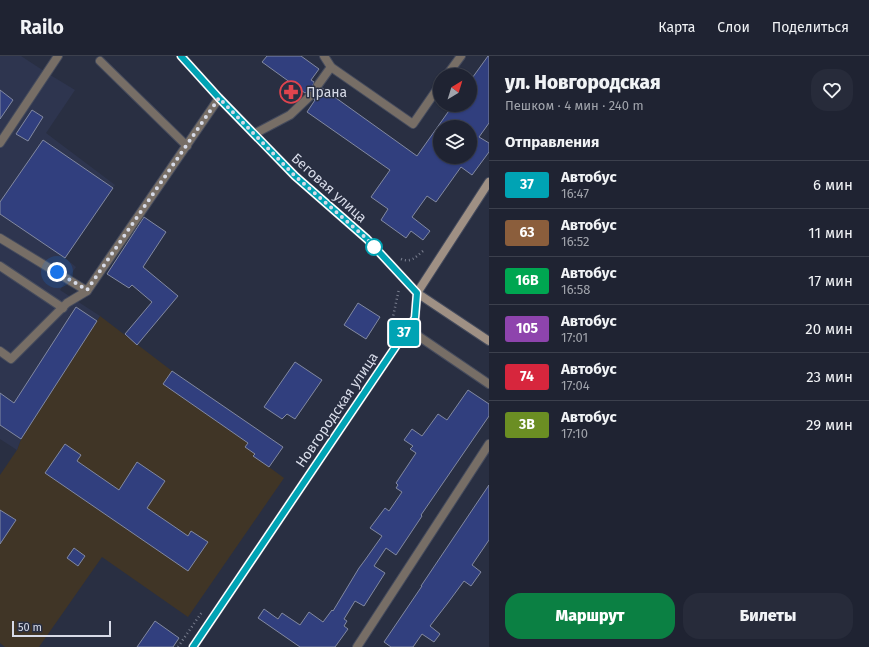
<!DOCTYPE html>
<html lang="ru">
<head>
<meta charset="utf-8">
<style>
	body { margin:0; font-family:"Fira Sans",sans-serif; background:#272b3a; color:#f1f3f6; height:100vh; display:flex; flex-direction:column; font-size:15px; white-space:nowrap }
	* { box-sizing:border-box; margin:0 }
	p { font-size:13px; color:#a1a4ac }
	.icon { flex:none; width:22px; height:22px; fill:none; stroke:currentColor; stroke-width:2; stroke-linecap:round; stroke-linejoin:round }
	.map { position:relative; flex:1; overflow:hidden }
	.details { display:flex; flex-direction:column; background:#1f2332; width:380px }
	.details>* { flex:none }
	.badge { padding:0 8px; border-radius:3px; font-size:14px; line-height:26px }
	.needle { width:26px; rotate:38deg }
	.tools { position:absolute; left:433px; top:12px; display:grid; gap:8px }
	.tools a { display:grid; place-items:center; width:44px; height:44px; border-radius:50%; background:#1f2332; box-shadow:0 1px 3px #0004,0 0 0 1px #3c404d; font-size:20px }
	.scale { position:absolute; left:12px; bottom:10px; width:99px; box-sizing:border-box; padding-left:4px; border:2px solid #d7dbe8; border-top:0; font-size:11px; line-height:14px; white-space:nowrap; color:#d7dbe8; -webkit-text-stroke:3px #292f42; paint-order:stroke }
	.you { position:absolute; width:20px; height:20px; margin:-10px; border:3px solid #fff; border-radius:50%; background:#1a73e8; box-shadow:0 0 0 6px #1a73e833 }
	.map>.badge { position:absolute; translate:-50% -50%; box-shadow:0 0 0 2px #fff }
	h2 { padding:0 16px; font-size:15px; line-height:36px }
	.round { display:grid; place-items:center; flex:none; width:42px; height:42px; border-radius:16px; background:#272b3a }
	.head { display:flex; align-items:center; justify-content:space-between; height:68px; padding:0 16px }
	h1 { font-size:19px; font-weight:800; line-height:30px }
	.action { display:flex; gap:8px; margin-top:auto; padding:8px 16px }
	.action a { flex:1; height:46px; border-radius:16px; background:#0b8043; color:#fff; font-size:16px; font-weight:800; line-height:46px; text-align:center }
	.action a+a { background:#272b3a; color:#f1f3f6 }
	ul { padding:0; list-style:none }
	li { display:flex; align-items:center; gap:12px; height:48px; padding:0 16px; border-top:1px solid #3c404d }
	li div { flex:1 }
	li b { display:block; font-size:15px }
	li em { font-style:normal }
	li .badge { min-width:44px; font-weight:700; text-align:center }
	header { display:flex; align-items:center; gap:24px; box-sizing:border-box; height:56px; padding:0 20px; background:#1f2332; border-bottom:1px solid #3c404d }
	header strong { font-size:19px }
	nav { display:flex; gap:22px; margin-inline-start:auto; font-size:14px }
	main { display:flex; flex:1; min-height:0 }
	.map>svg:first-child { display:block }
	.commercial { fill:#403526 }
	.built { fill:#2e354f }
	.building { fill:#313f7e; stroke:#8289a1; fill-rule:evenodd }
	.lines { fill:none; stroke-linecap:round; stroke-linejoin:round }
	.lane-casing { stroke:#454b5d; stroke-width:10 }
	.street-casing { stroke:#454b5d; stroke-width:10 }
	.secondary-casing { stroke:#454b5d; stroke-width:10 }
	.path { stroke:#797e8e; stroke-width:2.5; stroke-dasharray:1 3; stroke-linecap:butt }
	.lane { stroke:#776e66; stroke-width:8 }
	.street { stroke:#776e66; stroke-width:8 }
	.secondary { stroke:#9f9084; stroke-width:8 }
	.line-casing { stroke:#fff; stroke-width:9 }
	.line { stroke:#00a3b4; stroke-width:6 }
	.walk { stroke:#d7dbe8; stroke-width:4; stroke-dasharray:0 7.2 }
	.stop-dot { fill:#fff; stroke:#00a3b4; stroke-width:2 }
	.labels { text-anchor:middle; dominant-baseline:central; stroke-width:3; stroke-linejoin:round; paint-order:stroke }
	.poi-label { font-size:14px; fill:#d7dbe8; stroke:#292f42; text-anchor:start }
	.street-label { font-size:14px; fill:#d7dbe8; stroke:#292f42 }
</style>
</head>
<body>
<header>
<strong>Railo</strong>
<nav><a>Карта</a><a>Слои</a><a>Поделиться</a></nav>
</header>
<main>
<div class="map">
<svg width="489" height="591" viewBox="0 0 489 591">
	<rect width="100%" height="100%" fill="#292f42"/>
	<path class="commercial" d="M100,260l72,55 -8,12 84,60 7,11 -1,2 30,22 -96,139 -86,-60 -63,90h-34l-5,-4v-168l17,-25 4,-11z"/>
	<path class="built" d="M0,0h21l26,17 28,17 -29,43 69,52 -50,73 11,9 -16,23 40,26 -79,123 -4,11 -17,-11z"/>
	<g class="building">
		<path d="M267,0h34l18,13 -8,11 3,2 -1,3 1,4 4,1 4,-2 95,68 36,-51h17v-24l18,-25h1v67l-10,14 10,6v9l-17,23 -11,-8 -25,35 -9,-6 -15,21 18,14 -7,9 -12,-9 -5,7 -25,-18 7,-11 -17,-12 19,-27 -83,-58 8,-12h-1l1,-5 -1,-2 -2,-2h-3l-4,2 -43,-31zM440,71h30v30h-30z"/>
		<path d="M0,34l13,10 -13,19z"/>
		<path d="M32,54l11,7 -15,24 -12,-7z"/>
		<path d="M43,84l70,48 -48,70 -65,-44v-12z"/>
		<path d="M144,161l22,15 -23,35 35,29 -41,49 -12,-11 27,-32 -20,-17 -3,3 -22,-14z"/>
		<path d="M358,247l22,14 -14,22 -22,-14z"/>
		<path d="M76,251l21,14 -76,118 -21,-14v-32l14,10z"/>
		<path d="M295,306l27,18 -27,39 -8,-5 -5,5 -18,-12z"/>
		<path d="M172,315l111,76 -14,20 -16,-11 2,-2 -10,-7 3,-4 -85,-59z"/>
		<path d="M468,334l21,14v12l-68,99 1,1 -26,39 -10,-7 -12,18 11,7 -21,33 -9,-5 -11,18 3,2 -3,5 4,3 -13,18h-35l-42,-29 6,-9 14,10 4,-6 18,12 9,-13 14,10 9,-12 1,1 26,-43 6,-8 17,-24 -12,-8 15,-20 4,3 13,-19 -6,-4 2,-3 -2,-2 20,-30 -6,-4 3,-3 -9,-6 8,-11 10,7 16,-22 9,6z"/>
		<path d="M65,388l16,11 -4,6 42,29 18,-28 28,19 -18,27 41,28 3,-5 17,11 -20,29 -143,-98z"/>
		<path d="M489,429v55l-17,25 9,7 -10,14 -7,-5 -17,23 -17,22 10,8 -6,8 -12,-8 -9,13h-22l-7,-5 38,-56h-1z"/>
		<path d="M0,454l16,10 -16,24z"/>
		<path d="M74,492l11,8 -7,10 -11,-8z"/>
		<path d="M155,565l24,17 -6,9h-36z"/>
	</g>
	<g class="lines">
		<g class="lane-casing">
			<g id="lane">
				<path d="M324,0l7,11 82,57 27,-39"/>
				<path d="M100,5l87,85"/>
				<path d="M447,19l14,-19"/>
				<path d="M318,29l13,-18"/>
				<path d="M254,78l36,-19 20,-19"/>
				<path d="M0,87l58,-87"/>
				<path d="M0,182l87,53"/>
				<path d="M0,210l63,42"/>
				<path d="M408,273l81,55"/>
				<path d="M0,295l11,8 56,-56 20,-12 132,-193"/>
			</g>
		</g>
		<g class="street-casing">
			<path id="street" d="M357,591l132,-203"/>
		</g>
		<g class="secondary-casing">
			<g id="secondary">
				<path d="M181,0l38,42 76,78 72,63 50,54 72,48"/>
				<path d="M193,591l222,-329 2,-25 72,-111"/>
			</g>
		</g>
		<g class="path">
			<path d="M401,203c10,4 15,-2 22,-8"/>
			<path d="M389,279l10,-46"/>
			<path d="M178,591l24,-35"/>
		</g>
		<use href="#lane" class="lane"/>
		<use href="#street" class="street"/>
		<use href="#secondary" class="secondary"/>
	</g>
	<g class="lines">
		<g class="line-casing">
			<path id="line" d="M181,0l38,42 76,78 72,63 50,54 -2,25 -222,329"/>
		</g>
		<use href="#line" class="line"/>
		<path class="walk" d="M57,216l30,18 132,-192 76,78 72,63 7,8"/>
	</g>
	<defs>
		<g id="pharmacy-ring" transform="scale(1.15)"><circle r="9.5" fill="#292f42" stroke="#e0444e" stroke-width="1.5"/><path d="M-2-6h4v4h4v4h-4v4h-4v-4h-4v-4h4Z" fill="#e0444e"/></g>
	</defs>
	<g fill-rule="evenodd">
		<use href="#pharmacy-ring" x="291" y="36"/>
	</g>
	<circle class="stop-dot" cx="374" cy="191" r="8"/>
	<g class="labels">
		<g class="poi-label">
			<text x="306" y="36">Прана</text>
		</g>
		<g class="street-label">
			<text transform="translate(329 132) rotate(42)">Беговая улица</text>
			<text transform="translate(337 354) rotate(-56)">Новгородская улица</text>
		</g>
	</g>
</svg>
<div class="tools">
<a><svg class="needle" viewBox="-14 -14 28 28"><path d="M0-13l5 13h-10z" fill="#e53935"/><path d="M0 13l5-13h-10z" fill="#a1a4ac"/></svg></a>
<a><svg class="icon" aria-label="layers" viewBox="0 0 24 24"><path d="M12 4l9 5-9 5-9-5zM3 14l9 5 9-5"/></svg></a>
</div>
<div class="scale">50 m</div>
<div class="you" style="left:57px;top:216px"></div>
<b class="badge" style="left:404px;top:277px;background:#00a3b4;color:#fff">37</b>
</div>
<section class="details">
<div class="head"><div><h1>ул. Новгородская</h1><p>Пешком · 4 мин · 240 m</p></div><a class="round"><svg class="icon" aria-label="heart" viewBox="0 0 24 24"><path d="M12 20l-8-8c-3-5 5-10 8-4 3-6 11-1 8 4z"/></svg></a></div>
<h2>Отправления</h2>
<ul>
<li><span class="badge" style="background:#00a3b4;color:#fff">37</span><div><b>Автобус</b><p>16:47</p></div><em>6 мин</em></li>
<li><span class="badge" style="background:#8b5e3c;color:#fff">63</span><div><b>Автобус</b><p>16:52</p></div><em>11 мин</em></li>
<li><span class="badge" style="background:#00a651;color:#fff">16В</span><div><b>Автобус</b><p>16:58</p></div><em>17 мин</em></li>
<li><span class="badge" style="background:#8e44ad;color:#fff">105</span><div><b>Автобус</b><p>17:01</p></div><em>20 мин</em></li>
<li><span class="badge" style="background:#d7263d;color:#fff">74</span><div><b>Автобус</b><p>17:04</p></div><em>23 мин</em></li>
<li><span class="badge" style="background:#6b8e23;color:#fff">3В</span><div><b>Автобус</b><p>17:10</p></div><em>29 мин</em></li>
</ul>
<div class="action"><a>Маршрут</a><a>Билеты</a></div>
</section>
</main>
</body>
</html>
